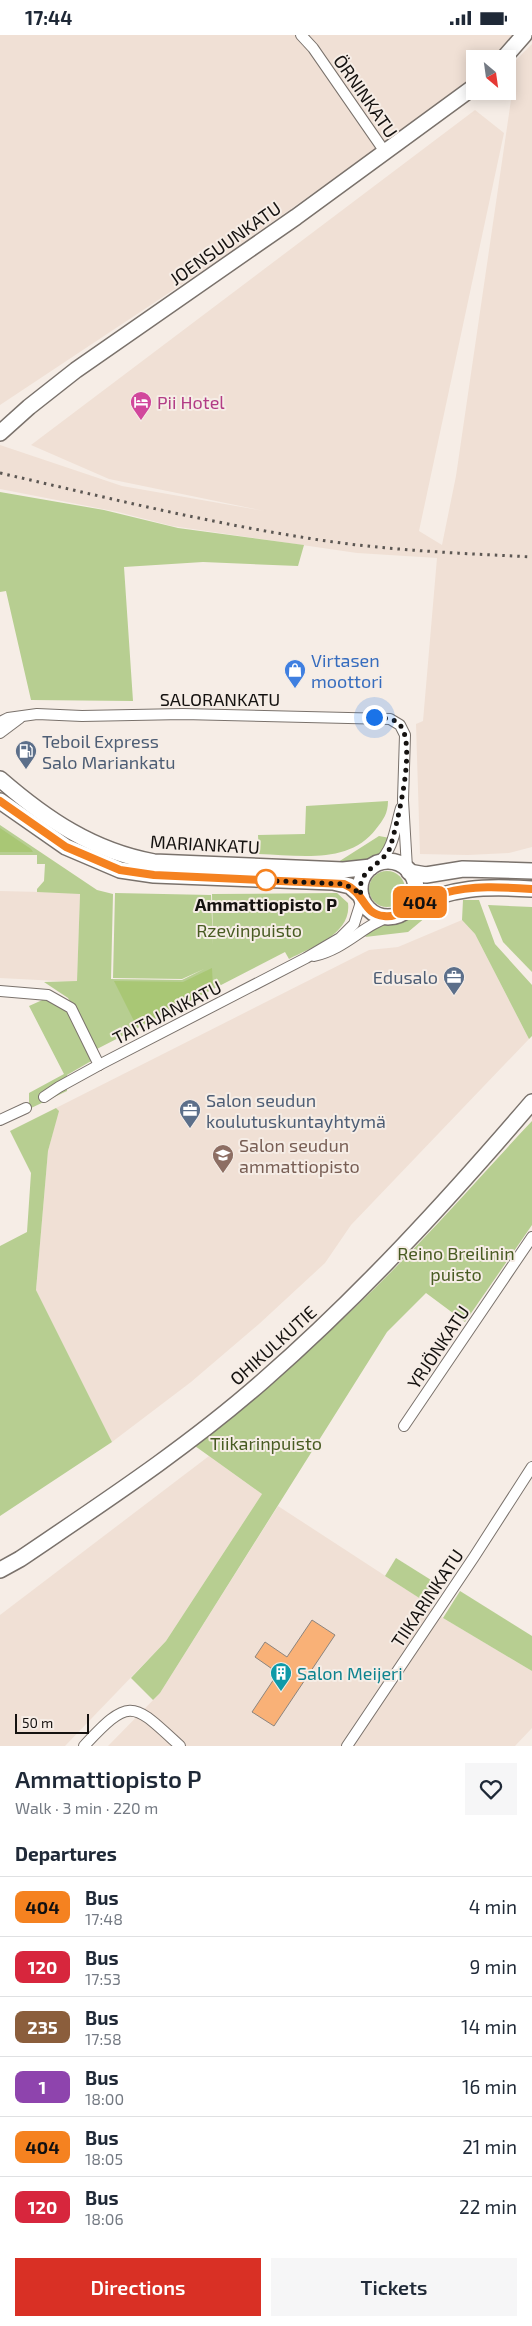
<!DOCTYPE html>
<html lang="en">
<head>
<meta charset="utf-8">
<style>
	body { margin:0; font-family:"Exo 2",sans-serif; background:#f6f6f7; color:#1f2937; height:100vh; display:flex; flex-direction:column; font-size:19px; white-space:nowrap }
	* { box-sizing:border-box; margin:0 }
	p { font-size:16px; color:#747a83 }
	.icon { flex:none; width:28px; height:28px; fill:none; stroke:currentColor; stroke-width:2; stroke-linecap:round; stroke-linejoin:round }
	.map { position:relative; height:1711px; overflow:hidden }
	.details { display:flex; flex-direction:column; background:#fff; flex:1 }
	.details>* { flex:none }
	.badge { padding:0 10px; border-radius:8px; font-size:18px; line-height:32px }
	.needle { width:32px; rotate:151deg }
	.tools { position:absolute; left:466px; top:15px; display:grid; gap:10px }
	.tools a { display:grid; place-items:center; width:50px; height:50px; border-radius:0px; background:#fff; box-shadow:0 2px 12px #0003; font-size:25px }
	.scale { position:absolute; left:15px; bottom:12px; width:74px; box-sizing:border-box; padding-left:5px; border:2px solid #151210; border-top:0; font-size:14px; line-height:18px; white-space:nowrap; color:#151210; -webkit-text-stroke:4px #f6ede6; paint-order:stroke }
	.you { position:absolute; width:25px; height:25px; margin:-12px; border:4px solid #fff; border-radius:50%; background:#1a73e8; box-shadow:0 0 0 8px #1a73e833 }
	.map>.badge { position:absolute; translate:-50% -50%; box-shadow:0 0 0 2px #fff }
	h2 { padding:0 15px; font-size:19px; line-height:45px }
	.round { display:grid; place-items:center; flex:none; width:52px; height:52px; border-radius:0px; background:#f6f6f7 }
	.summary { display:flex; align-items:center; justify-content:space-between; height:85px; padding:0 15px }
	h1 { font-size:24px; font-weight:600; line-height:38px }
	.primary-button { display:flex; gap:10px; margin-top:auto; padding:10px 15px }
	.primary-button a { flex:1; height:58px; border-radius:0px; background:#d93025; color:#fff; font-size:20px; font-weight:600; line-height:58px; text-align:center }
	.primary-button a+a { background:#f6f6f7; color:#1f2937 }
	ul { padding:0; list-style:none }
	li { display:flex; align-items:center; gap:15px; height:60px; padding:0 15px; border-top:1px solid #e0e1e3 }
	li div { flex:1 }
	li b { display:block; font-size:19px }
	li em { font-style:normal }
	li .badge { min-width:55px; font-weight:700; text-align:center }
	.status { display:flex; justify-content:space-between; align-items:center; height:35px; padding:0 25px; background:#fff; direction:ltr }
	.status svg { height:14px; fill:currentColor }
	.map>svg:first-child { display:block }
	.built { fill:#f0e0d5 }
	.green { fill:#b7ce91 }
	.forest { fill:#a9c775 }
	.building { fill:#f9b177; stroke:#8c847e }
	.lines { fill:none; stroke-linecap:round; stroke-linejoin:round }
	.street-casing { stroke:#7a726c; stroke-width:12 }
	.secondary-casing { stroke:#7a726c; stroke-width:18 }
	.street { stroke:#fff; stroke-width:10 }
	.secondary { stroke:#fff; stroke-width:15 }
	.rail { stroke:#5c5753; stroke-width:3; stroke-dasharray:2.5 5; stroke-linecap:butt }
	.line-casing { stroke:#fff; stroke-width:11 }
	.line { stroke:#f58220; stroke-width:8 }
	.walk { stroke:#151210; stroke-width:5; stroke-dasharray:0 9 }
	.stop-dot { fill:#fff; stroke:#f58220; stroke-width:2.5 }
	.labels { text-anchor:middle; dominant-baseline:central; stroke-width:4; stroke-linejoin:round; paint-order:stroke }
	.street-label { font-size:18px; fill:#151210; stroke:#f6ede6 }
	.hotel-label { font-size:18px; fill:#b23c85; stroke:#f6ede6; text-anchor:start }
	.shop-label { font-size:18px; fill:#366cbe; stroke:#f6ede6; text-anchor:start }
	.service-label { font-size:18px; fill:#4e5e75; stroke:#f6ede6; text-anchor:start }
	.stop-label { font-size:18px; font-weight:bold; fill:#151210; stroke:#f6ede6 }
	.park-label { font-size:18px; fill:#485b22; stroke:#f6ede6 }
	.education-label { font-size:18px; fill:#785e54; stroke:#f6ede6; text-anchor:start }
	.culture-label { font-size:18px; fill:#0d838f; stroke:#f6ede6; text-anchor:start }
</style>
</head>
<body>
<div class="status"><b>17:44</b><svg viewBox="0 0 49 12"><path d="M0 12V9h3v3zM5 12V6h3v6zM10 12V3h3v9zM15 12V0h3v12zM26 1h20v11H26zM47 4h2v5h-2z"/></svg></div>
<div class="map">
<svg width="532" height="1711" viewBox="0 0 532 1711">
	<rect width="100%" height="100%" fill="#f6ede6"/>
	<g class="built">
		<path d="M0,0h512l-21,24h-16v16l-73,56 -194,136 -208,138z"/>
		<path d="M532,9v803l-23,6 -41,2 -48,-1 -4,-130 7,-3 14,-163 -80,-5 -185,-27 -54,-14 -118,-23v-44l122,41 142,25 -155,-32 -78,-34 444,-335 29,23 -85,398 23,14 14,-69 55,-376 -11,-9h8v-23z"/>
		<path d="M0,856l80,2 -3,89 -77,-4z"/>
		<path d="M462,885l13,14 54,105 -178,186 -26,38 -66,61 -68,58 -79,60 -76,-152 12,-139 10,-39 -2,-4 313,-158 29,-3z"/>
		<path d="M209,1421l53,38 -96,147 -101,105h-65v-131z"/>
		<path d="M278,1471l149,97 16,15 89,53v57l-17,18h-407l52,-53z"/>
	</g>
	<g class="green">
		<path d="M0,457l104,18 74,18 126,17 -6,21 -95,-4 -79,5 9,134 -102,-1 -25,-109 -6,1z"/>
		<path d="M388,766c0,13 -5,19 -12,28 -27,36 -78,26 -117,25l-1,-19 47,-1 1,-28z"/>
		<path d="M0,790l97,65 16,4 -2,85 71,1 22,-11 -22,10 -69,-1 2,-85 96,2 2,50 -1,-51 125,-1 11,10c4,31 -36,44 -59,56l-4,-7 -188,97 -29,-51 -24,-16 33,-1 3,-87 -43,-2v-3l7,-8 1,-17h-8v-9h-37z"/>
		<path d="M379,801l11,2c-9,29 -29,25 -55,26z"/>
		<circle cx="387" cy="854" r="18"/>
		<path d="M463,865h16l16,44 37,41v51l-3,3 -54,-105 -13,-14z"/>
		<path d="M444,867l-36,30 -43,5 14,-14 20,-5 19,-11z"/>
		<path d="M488,870l44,2v65l-29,-30z"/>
		<path d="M49,962l20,13 24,50 -26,15v16l-38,18v-16l35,-19 -35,-68z"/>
		<path d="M56,1073l3,3 -11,40 -12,139 76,152 -112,74v-270l27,-14 4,-59 -21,-42z"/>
		<path d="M532,1086v104l-67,97 -39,-29 -39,39 -227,361 -7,7 -22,-22 35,-37 96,-147 -67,-48c67,-55 134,-111 195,-173 49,-49 95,-102 142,-152z"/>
		<path d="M396,1523l43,27 -12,18 -42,-27z"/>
		<path d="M460,1556l72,45v35l-89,-53z"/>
	</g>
	<g class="forest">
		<path d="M0,793l31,21 2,3h-33z"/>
		<path d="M212,933l1,20 -76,39 -23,-46 69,1z"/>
	</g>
	<path class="building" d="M312,1585l23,15 -61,91 -22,-14 26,-39 -23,-16 10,-15 22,15z"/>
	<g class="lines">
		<g class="street-casing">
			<g id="street">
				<path d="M301,0l12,13 72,104"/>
				<path d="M0,687l8,-4 29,-4 45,2 101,-2 207,5 10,6 5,10 -2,65 4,68"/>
				<path d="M0,698l20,-15"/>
				<path d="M378,828c16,-14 17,-35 23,-55"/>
				<path d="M314,921c34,-8 49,-32 79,-40"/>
				<path d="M0,956l48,4 23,13 28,57"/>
				<path d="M44,1062l15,-10 40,-22 207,-107 34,-20 14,-14 8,-25"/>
				<path d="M0,1085l26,-12"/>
				<path d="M404,1391l128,-189"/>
				<path d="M84,1711c47,-51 49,-43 96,0"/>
				<path d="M347,1711l127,-189 58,-90"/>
			</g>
		</g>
		<g class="secondary-casing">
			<g id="secondary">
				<path d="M503,24l21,-24"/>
				<path d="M0,398l29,-26 47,-37 220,-153 179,-131"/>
				<path d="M0,744c46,40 93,72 154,83l189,8 28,-3"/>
				<path d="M0,766l66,46 54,23 34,5 179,7 17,4 11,10"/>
				<circle cx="388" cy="854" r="28"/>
				<path d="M409,837l17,3 37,-6 69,2"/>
				<path d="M409,872c46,-20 74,-21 123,-18"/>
				<path d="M0,1535l20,-11c84,-57 168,-112 244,-179 97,-85 184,-180 268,-278"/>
			</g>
		</g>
		<use href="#street" class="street"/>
		<use href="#secondary" class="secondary"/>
		<path class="rail" d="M0,438c100,23 200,48 301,64 76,13 154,16 231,20"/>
	</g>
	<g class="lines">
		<g class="line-casing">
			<path id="line" d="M0,766l66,46 54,23 34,5 190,9c22,9 18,30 40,32 12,2 18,-6 28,-11 10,-4 21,-9 32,-12 29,-8 58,-6 88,-4"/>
		</g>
		<use href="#line" class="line"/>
		<path class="walk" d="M266,845h-8l86,4 10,5 7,6c-5,-26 20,-28 29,-47 7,-24 27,-103 10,-123 -5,-7 -17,-7 -26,-8"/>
	</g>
	<defs>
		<g id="hotel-pin" transform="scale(1.125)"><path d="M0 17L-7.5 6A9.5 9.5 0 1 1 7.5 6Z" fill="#d1479c" stroke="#f6ede6"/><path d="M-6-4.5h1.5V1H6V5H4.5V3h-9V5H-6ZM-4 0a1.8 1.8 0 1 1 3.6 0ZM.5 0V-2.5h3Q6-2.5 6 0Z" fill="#fff"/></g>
		<g id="shop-pin" transform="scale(1.125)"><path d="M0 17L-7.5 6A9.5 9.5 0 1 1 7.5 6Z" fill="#3f7fe0" stroke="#f6ede6"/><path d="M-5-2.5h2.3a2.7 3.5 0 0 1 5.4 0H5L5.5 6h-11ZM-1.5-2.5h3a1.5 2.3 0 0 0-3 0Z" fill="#fff"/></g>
		<g id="fuel-pin" transform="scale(1.125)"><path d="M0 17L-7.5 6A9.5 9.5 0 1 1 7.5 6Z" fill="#5c6f8a" stroke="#f6ede6"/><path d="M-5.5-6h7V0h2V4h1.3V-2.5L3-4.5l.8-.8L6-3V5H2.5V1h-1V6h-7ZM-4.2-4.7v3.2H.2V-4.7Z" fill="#fff"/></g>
		<g id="office-pin" transform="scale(1.125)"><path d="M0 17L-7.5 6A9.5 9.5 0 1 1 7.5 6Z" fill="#5c6f8a" stroke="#f6ede6"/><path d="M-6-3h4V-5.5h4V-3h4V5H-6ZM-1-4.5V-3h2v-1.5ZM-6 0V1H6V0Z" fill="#fff"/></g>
		<g id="school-pin" transform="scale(1.125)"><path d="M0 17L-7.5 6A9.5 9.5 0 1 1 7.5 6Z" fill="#8d6e63" stroke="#f6ede6"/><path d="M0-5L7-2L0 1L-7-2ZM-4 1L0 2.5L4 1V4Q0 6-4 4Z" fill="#fff"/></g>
		<g id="building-pin" transform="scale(1.125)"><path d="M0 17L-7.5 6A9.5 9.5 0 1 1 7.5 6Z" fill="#0f9aa8" stroke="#f6ede6"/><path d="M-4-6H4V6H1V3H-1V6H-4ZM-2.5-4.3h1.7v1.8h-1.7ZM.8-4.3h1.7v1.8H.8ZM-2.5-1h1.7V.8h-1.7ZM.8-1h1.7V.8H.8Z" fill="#fff"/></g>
	</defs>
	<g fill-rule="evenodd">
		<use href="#hotel-pin" x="141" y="367"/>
		<use href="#shop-pin" x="295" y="635"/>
		<use href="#fuel-pin" x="26" y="716"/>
		<use href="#office-pin" x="454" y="942"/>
		<use href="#office-pin" x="190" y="1075"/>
		<use href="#school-pin" x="223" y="1120"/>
		<use href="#building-pin" x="281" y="1638"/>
	</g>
	<circle class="stop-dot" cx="266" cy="845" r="10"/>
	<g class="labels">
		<g class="street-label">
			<text transform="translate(366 61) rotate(55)">ÖRNINKATU</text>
			<text transform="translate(225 208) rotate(-35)">JOENSUUNKATU</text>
			<text x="220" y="664">SALORANKATU</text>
			<text transform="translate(205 809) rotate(3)">MARIANKATU</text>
			<text transform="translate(167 977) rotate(-27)">TAITAJANKATU</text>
			<text transform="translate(273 1310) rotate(-42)">OHIKULKUTIE</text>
			<text transform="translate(438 1312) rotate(-56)">YRJÖNKATU</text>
			<text transform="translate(427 1563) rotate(-56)">TIIKARINKATU</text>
		</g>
		<g class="hotel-label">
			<text x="157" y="367">Pii Hotel</text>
		</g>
		<g class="shop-label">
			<text x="311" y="625">Virtasen<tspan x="311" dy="21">moottori</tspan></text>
		</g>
		<g class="service-label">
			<text x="42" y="706">Teboil Express<tspan x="42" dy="21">Salo Mariankatu</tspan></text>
			<text x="438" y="942" text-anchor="end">Edusalo</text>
			<text x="206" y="1065">Salon seudun<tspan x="206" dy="21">koulutuskuntayhtymä</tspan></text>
		</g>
		<g class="stop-label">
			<text x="266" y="869">Ammattiopisto P</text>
		</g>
		<g class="park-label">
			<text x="249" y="895">Rzevinpuisto</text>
			<text x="456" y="1218">Reino Breilinin<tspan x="456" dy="21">puisto</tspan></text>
			<text x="266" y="1408">Tiikarinpuisto</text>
		</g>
		<g class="education-label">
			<text x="239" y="1110">Salon seudun<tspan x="239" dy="21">ammattiopisto</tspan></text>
		</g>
		<g class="culture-label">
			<text x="297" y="1638">Salon Meijeri</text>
		</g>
	</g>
</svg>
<div class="tools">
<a><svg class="needle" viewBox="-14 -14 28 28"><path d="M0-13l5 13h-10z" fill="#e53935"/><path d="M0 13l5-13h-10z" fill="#747a83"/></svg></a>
</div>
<div class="scale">50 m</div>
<div class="you" style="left:374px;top:682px"></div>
<b class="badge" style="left:420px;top:867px;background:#f58220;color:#111">404</b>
</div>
<section class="details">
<div class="summary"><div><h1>Ammattiopisto P</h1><p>Walk · 3 min · 220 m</p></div><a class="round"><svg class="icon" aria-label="heart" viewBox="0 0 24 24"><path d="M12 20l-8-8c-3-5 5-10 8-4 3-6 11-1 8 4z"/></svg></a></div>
<h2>Departures</h2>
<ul>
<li><span class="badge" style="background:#f58220;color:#111">404</span><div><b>Bus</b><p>17:48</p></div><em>4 min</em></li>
<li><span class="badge" style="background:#d7263d;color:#fff">120</span><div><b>Bus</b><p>17:53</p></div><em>9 min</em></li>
<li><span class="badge" style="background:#8b5e3c;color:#fff">235</span><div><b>Bus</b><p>17:58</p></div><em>14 min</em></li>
<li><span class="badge" style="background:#8e44ad;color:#fff">1</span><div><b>Bus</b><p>18:00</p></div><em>16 min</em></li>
<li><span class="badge" style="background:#f58220;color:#111">404</span><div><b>Bus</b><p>18:05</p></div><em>21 min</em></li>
<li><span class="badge" style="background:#d7263d;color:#fff">120</span><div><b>Bus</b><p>18:06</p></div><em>22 min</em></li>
</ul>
<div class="primary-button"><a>Directions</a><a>Tickets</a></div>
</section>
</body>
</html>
